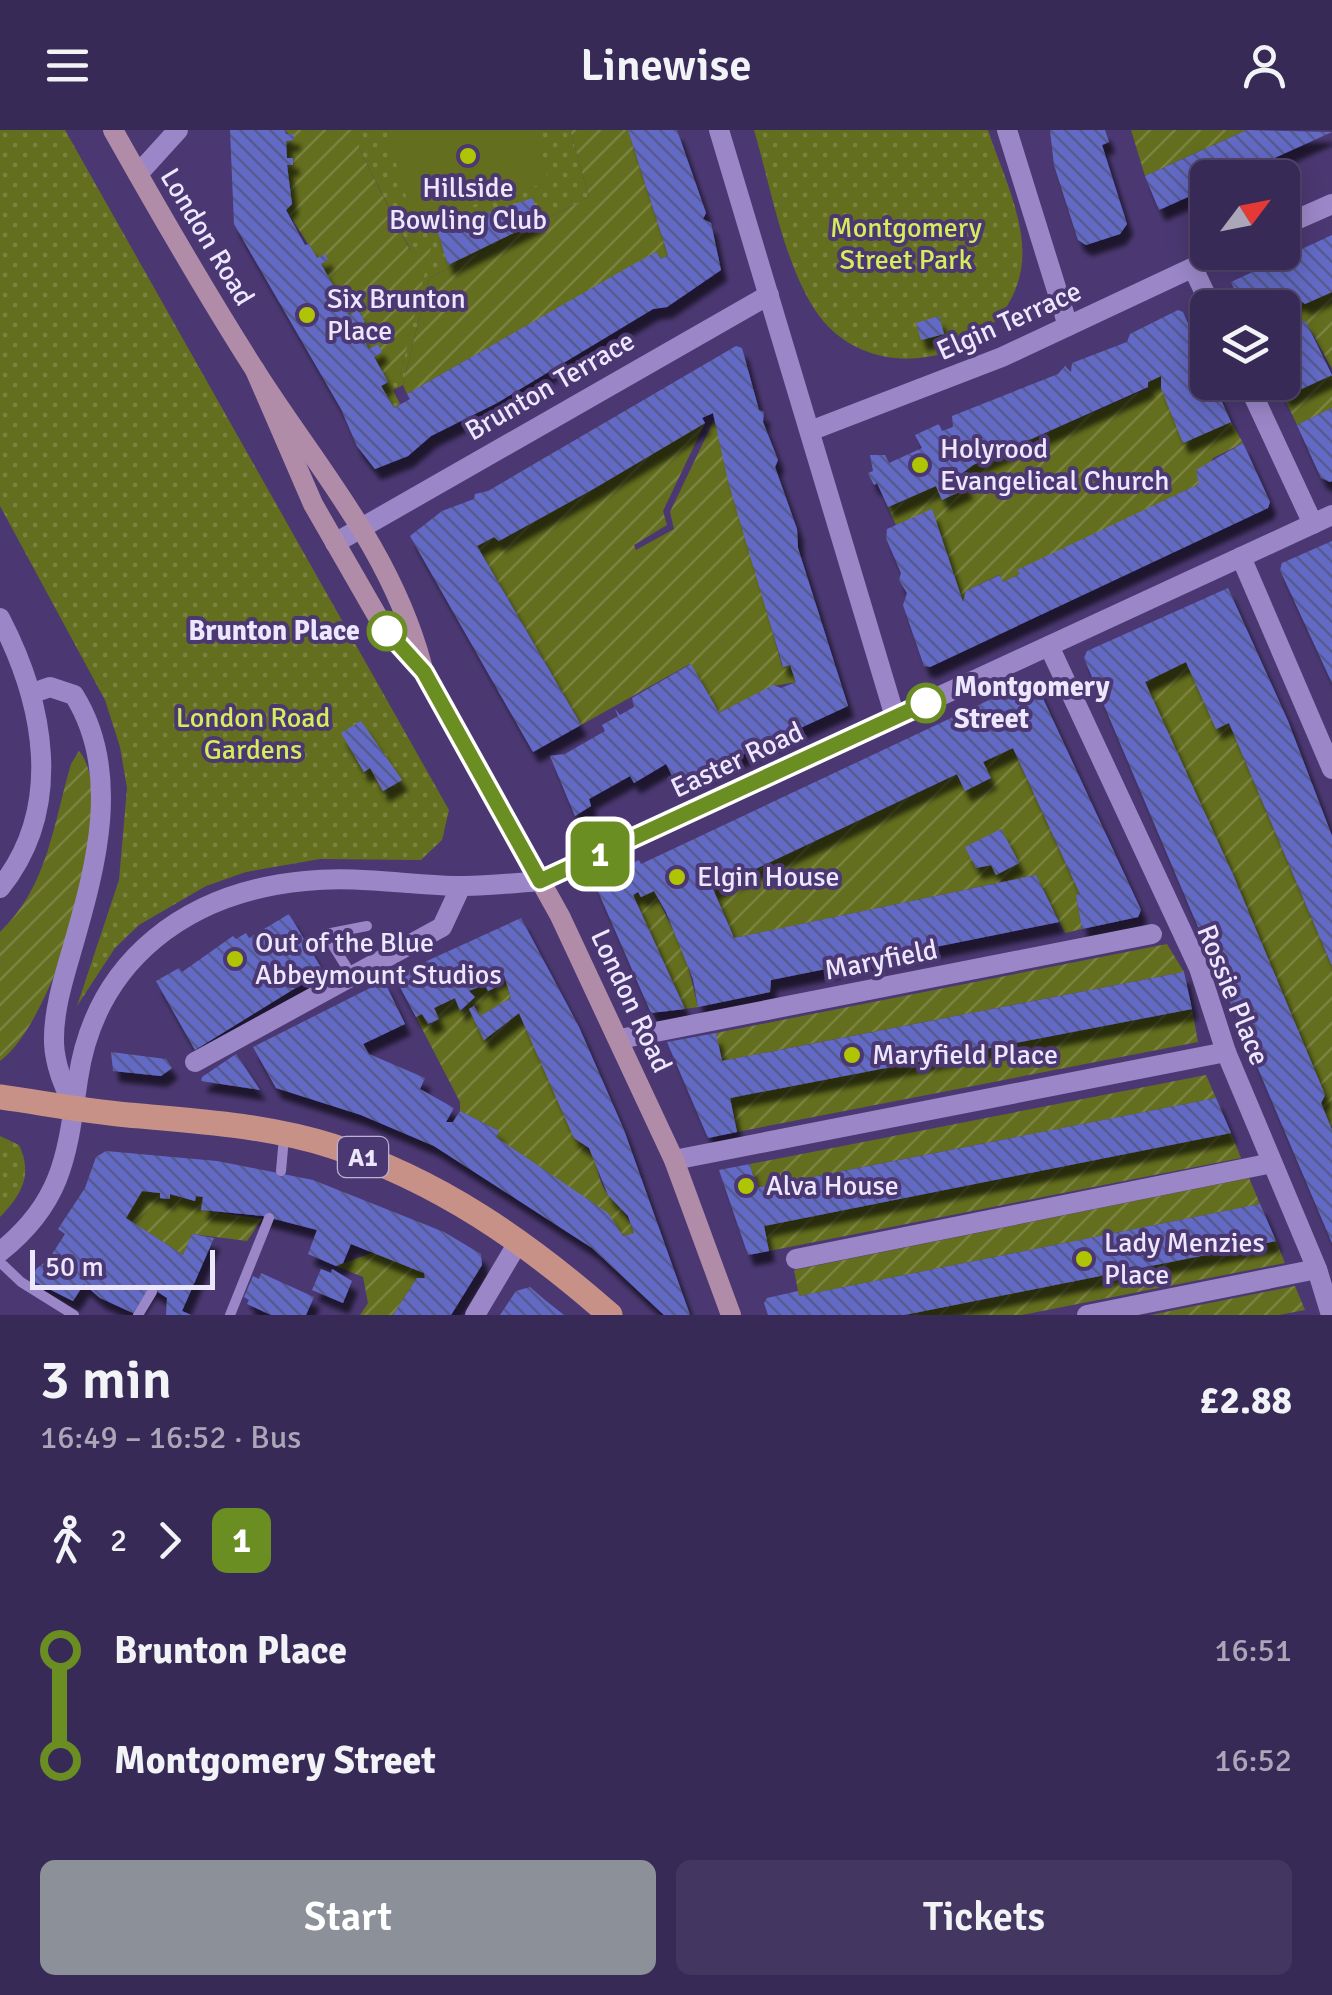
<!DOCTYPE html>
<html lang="en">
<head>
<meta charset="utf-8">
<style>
	body { margin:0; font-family:Signika,sans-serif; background:#433660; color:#f1f3f6; height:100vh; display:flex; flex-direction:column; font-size:38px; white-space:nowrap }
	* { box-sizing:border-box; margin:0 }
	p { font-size:32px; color:#aba7b9 }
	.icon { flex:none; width:55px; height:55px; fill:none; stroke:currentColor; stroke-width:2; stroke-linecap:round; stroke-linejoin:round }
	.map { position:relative; height:1185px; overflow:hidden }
	.details { display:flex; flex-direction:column; background:#382a56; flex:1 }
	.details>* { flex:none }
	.badge { padding:0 20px; border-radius:15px; font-size:35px; line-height:65px }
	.needle { width:65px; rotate:58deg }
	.buttons { position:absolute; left:1190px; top:30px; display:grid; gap:20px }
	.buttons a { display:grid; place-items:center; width:110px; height:110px; border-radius:15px; background:#382a56; box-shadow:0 5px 25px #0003,0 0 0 2px #52466c; font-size:50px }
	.scale { position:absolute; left:30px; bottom:25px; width:185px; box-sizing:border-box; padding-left:10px; border:5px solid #ede7fd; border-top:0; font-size:28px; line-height:35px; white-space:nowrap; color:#ede7fd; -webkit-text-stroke:8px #4b3872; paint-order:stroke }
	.map>.badge { position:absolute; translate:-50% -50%; box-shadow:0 0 0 5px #fff }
	.legs { display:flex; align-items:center; gap:15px; height:110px; padding:0 40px; font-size:32px }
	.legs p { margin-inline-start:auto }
	.overview { display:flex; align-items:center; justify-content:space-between; height:170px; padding:0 40px }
	h1 { font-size:55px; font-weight:600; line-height:75px }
	.button { display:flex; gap:20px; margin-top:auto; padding:20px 40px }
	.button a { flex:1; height:115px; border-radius:15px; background:#8c9099; color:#fff; font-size:40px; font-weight:600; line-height:115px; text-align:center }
	.button a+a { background:#433660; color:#f1f3f6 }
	ul { padding:0 40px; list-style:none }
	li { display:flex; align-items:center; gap:35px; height:110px; font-size:38px }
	li i { display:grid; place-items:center; width:15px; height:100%; margin:0 12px; background:currentColor }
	li i::after { content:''; width:25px; height:25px; margin:-12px; border:8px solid; border-radius:50%; background:#382a56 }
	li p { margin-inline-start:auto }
	li:first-child i { background:linear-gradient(#0000 50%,currentColor 0) }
	li:last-child i { background:linear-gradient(currentColor 50%,#0000 0) }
	header { display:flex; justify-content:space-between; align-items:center; height:130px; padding:0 40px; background:#382a56; font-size:45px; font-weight:600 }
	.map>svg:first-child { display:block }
	.grass { fill:url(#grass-dots) }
	.garden { fill:url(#garden-furrows) }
	.pitch { fill:#636e1e }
	.building { fill:url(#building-back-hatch); filter:url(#shadow) }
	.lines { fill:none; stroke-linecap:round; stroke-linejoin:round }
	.service { stroke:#9b87c8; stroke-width:10 }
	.minor { stroke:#9b87c8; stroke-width:20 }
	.tertiary { stroke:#9b87c8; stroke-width:20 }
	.secondary { stroke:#b18ca8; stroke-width:20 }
	.primary { stroke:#c79188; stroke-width:25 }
	.line-1-casing { stroke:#fff; stroke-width:22 }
	.line-1 { stroke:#6b8e23; stroke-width:15 }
	.poi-dot { fill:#afc504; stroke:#4b3872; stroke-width:4 }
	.stop-1-dot { fill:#fff; stroke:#6b8e23; stroke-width:5 }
	.labels { text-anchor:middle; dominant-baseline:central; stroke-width:8; stroke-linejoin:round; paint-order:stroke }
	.shield { fill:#4b3872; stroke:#bcb2d3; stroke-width:2.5 }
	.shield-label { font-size:25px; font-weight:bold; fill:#ede7fd }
	.poi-label { font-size:28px; fill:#ede7fd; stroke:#4b3872; text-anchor:start }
	.park-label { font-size:28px; fill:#d6ed5b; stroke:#4b3872 }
	.street-label { font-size:28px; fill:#ede7fd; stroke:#4b3872 }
	.stop-label { font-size:28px; font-weight:bold; fill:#ede7fd; stroke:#4b3872; text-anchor:end }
</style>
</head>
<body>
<header><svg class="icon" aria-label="menu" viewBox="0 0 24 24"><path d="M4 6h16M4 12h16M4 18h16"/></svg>Linewise<svg class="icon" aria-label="person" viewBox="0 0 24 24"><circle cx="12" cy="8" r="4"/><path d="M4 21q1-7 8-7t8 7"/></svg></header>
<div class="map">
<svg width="1332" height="1185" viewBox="0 0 1332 1185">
	<defs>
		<pattern id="grass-dots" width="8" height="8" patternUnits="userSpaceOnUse" patternTransform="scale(2.5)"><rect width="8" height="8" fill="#636e1e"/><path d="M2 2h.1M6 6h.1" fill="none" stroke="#7a8340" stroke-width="1.8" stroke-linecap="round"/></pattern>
		<pattern id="garden-furrows" width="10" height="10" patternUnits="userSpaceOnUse" patternTransform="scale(2.5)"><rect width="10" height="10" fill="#636e1e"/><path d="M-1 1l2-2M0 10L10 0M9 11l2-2" fill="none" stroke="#7a8340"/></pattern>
		<pattern id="building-back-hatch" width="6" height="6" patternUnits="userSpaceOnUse" patternTransform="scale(2.5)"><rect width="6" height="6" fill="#636bc6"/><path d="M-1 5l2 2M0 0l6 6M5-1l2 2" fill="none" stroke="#565a8f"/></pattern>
		<filter id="shadow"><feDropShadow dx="6" dy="11" stdDeviation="2.5" flood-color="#0009"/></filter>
	</defs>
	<rect width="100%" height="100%" fill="#4b3872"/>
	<g class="grass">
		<path d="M0,0h65l384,680 -7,30 -21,20 -101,-1 -74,13 -40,14 -67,39 -24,23 -38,58 42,-126 8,-92 -7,-41 -15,-47 -105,-194z"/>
		<path d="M359,0h211l19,67 -160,81 -26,107 -10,5 7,14 -6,4 -13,-22 19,-11 32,-135 -21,11 -52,-103z"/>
		<path d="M754,0h234c13,40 38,90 34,132 -9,94 -137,130 -198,60 -38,-45 -53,-135 -70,-192z"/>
		<path d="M0,1006l19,9c14,30 3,49 -19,72z"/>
	</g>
	<g class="garden">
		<path d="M285,0h74v18l51,102 23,-11 -33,137 -12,6 -14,-25 8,-5 -4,-7 -9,4 -12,-22 8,-5 -6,-11 -9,4 -29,-51 7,-4 -3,-5 -8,3 -31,-48 6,-6 -5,-39 6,-1v-6h-6l-1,-17 8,-1z"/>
		<path d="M570,0h58l40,125 -7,4 -5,-7 -249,142 -4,-9 26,-107 160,-81z"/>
		<path d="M1131,0h116l-102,46z"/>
		<path d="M1332,162v77l-26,-47 -10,-3 -7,-14 10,-6 7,5z"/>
		<path d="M1332,245v33l-35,17 -13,-28z"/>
		<path d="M1161,246l22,66 48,-20 12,21 -30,15 -14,26 -181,87 2,3 -17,8 -4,-7 -33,16 -3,11 -31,-92 -36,15 -8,-18 48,-21 6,13 24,-10 -5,-15 12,-9 175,-77v-6z"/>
		<path d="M714,290l68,246 8,-1 6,17 -23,4 -54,27 -29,-49 -109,61 -104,-179 17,-9 6,4 205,-118 -42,88 4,14 -33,20 2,5 38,-21 -4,-17z"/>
		<path d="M1186,532l30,66 13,-5 103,243v164l-11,-27 3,-8 -179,-413z"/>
		<path d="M1013,618l67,146 -4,1 6,34 -17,4 -29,-58 -302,63 -21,-49 244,-115 8,16 26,-11 -8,-17z"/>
		<path d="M79,621c44,53 -25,272 -79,310v-129c48,-46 53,-107 71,-168z"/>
		<path d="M654,761l31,63 13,53 -13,2 -52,-114z"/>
		<path d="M1167,814l17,28 -462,89 -6,-28z"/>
		<path d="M504,845l7,23 -31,18 -5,-10 -6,3 15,30 35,-26 63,131c18,10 13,36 26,50 11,12 21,22 26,39l-11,3 -16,-23 -111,-76 3,-6 -39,-20v-9l-44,-85 6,-3 6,10 11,-5 -5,-11 21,-10 6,13 14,-14 -6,-6 16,-7 4,7 5,-3 -4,-7z"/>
		<path d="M1192,879l6,33 -461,90 -7,-34z"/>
		<path d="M1206,945l10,23 -460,90 -6,-24z"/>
		<path d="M1231,1003l10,25 -472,93 -5,-25z"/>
		<path d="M1249,1048l11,26 -461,92 -5,-26z"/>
		<path d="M142,1061l18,2 1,5 8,1 1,-5 25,7 1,-5 7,1 -2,13 61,9 -15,22 -55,-7 -9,21 -57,-37z"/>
		<path d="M1276,1111l9,22 -263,52h-119z"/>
		<path d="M374,1122l50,21 1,5h-8l-24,37h-33l8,-12 -5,-26 -27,-11z"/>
		<path d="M1295,1156l10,24 -26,5h-129z"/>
	</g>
	<path class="pitch" d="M386,0h147l16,52 -135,41z"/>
	<g class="building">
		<path d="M230,0h55l1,4h8v6l-8,1 1,17h6v7h-6l5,39 -6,6 19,35 4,-1 8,14 8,-4 3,6 -7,4 29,51 8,-5 7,12 -8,5 12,22 9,-5 4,8 -8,5 14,25 -7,4 13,22 16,-9 -3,-5 225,-129 24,-13 5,7 7,-4 -40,-125h49l29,83 -3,6 8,4 10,47 -54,37 -14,2 -156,94 -66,33 -23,20 -33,13 -18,-23 -16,-37 -107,-185z"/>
		<path d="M1050,0h55l4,12 -7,3 25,79 -7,10 -34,11 -8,-5 -24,-75z"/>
		<path d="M1247,0l85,2 -102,46h-22v10l-49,22 -14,-34z"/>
		<path d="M533,68l5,23 -90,44 -11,-36z"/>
		<path d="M1332,105v57l-27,12 -6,-5 -10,6 7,14 10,3 26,53 -48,22 -7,-15h5v-74h-39l-12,-26z"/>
		<path d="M1178,180l5,2 25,58v12h5l18,40 -48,21 -22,-55v-12l-13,6v5l-175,78 -12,9 6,14 -25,12 -6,-14 -48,21 -11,-24 -3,2 -6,-12 5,-2 -3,-16h15l4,8 33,-15 -7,-13 24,-11 3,7 11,-4 -1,-11 106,-42 7,-8 6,6 1,-9 55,-21 3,-8z"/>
		<path d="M939,186l5,18 -23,6 -5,-17z"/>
		<path d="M736,216l6,2 17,62 5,2 -1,10 15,38 -3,7 22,62 1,19 50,158 -171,79 -11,-21 -32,19 -4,-7 -41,23 2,7 -16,10 -25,-60 15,-2 40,-23 -3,-6 16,-9 -3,-7 5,6 14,-8 -2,-9 59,-34 28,49 54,-28 8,3 15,-6 -6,-17 -7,2 -55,-186 -15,-68 -11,5 3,5 -110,65 -96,53 -5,-4 -17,9 104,179 -48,27 -123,-216 32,-25 32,-12 1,-5 13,-3z"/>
		<path d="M1332,278v73l-2,1 -9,-4 -24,-53z"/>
		<path d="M1243,313l27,59 -2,6 -338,159 -6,-1 -21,-61 4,-12 -8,-13 2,-7 -15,-35 1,-9 45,-20 31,93 3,-11 34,-16 3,7 17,-8 -3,-4 182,-86 -3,-14z"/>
		<path d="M1332,411v142l-52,-113 2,-7z"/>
		<path d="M1228,458l60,133 44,115v130l-103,-243 -13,6 -30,-67 -41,20 89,195 91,218 -4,8 11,27v113l-248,-585 3,-7z"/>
		<path d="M1034,549l107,231 -3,7 -56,12 -6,-34 4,-1 -67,-146 -30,14 8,16 -26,13 -8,-17 -244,115 21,49 302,-63 23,47 -288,58 -1,12 -72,15 -5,-28 -27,-67 -12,-21 -13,6 -3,-5 -5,3 52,114 -34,4 -57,-131 45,-22 2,4z"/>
		<path d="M361,591l41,59 -19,11 -13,-23 -6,4 -23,-39z"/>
		<path d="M1001,699l18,34 -23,12 -5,-10 -15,3 -11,-21z"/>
		<path d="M289,784l34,57 -128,79 -39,-69 23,-13 3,4 51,-36 3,3 10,-6 3,5z"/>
		<path d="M521,788l58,109 45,103 66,185h-26l-72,-67 -158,-102 -73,-31 -85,-27 -23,-41 131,-66 21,43 -42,20 6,10 56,24 -5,11 34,19 -8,14h7l7,-11 39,20 -3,6 112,76 15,23 11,-3 -6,-17 -20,-21 -19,-47 -15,-10 -55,-125 -35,27 -15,-31 5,-3 6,10 31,-18 -7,-23 -14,6 4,7 -6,3 -3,-7 -16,7 6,6 -15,14 -5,-13 -21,10 5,11 -11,5 -6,-10 -6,3 -22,-41z"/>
		<path d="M1184,842l8,37 -462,89 7,34 -29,6 -41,-96 49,-9 6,28z"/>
		<path d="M111,922l55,7 6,9 -11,8 -48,-5z"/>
		<path d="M236,924l24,36 -59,-9 1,-4z"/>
		<path d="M1216,968l15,35 -467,93 5,25 -21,4 -29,-85 31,-6 6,24z"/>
		<path d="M106,1021l111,10 96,19 131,52 37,22 1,11 -31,50h-58l24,-37h8l-1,-5 -73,-29 -8,19 -7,3 -28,-12 9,-24 -54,-14 -62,-6 2,-13 -7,-1 -1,5 -25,-7v5l-10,-1v-5l-18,-2 -16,27 57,37 9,-21 22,4 -32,73 9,4h-25l1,-17 -17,-11 -17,26 -33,-15 -16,-14 -11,17 -40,-20 3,-12 13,-10 16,-25 -7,-5 27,-41 11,-31z"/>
		<path d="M1260,1074l16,37 -372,74h-136l-4,-12 3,-5 31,-7 1,5z"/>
		<path d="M321,1139l10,4 1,-4 20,12 -9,22 -31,-13z"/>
		<path d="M261,1143l53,24 -8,18h-35l-24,-11 2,-4 -5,-3 9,-21 6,3z"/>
		<path d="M530,1157l15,13 19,15h-64l16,-24z"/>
	</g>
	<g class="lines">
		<g class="service">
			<path d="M352,846l-26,-42 41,-8"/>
			<path d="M281,1041l3,-34"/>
			<path d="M0,1132l21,20 53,33"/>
			<path d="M138,1185l14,-23"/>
			<path d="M230,1185l39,-97"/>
		</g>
		<g class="minor">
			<path d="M719,0l176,587"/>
			<path d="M1007,0l61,196"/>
			<path d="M138,44l40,-44"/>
			<path d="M1282,96l50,-22"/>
			<path d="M1193,138l19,40"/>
			<path d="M1247,252l66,142"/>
			<path d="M810,301l192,-74 224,-105"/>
			<path d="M335,413l434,-248"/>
			<path d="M1241,427l91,212"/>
			<path d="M0,488c44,85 65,189 0,270"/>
			<path d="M1049,516l150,322 27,84 91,217 14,46"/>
			<path d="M33,563l17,-6 24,8c48,77 22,171 -1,251 -9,31 -20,65 -19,97 1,24 11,45 20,65"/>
			<path d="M620,909l532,-105"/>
			<path d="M195,932l247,-135 19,-41"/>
			<path d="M674,1030l552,-108"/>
			<path d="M796,1129l476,-96"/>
			<path d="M475,1185l44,-74"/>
			<path d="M1087,1185l230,-46"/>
		</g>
		<path class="tertiary" d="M0,1122c63,-50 67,-97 78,-173 18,-121 111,-187 227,-198 54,-6 106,5 159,5 26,0 51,-3 76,-5l792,-366"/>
		<g class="secondary">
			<path d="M113,0c45,80 91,160 140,237 63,100 137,180 169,298"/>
			<path d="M255,240l58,134 70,122 41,46 136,244 114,244 57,155"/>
		</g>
		<path class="primary" d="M0,967c43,6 85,14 128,18 68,6 138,10 204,31 106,34 195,96 278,169"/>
	</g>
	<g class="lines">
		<g class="line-1-casing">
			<path id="line-1" d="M387,501l37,41 116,209 386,-178"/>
		</g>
		<use href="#line-1" class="line-1"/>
	</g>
	<g class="poi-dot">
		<circle cx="468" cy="26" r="10"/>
		<circle cx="307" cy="185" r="10"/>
		<circle cx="920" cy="335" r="10"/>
		<circle cx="677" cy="747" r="10"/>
		<circle cx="235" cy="829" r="10"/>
		<circle cx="852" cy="925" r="10"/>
		<circle cx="746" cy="1056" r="10"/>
		<circle cx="1084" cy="1129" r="10"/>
	</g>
	<g class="stop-1-dot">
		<circle cx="387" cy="501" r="18"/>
		<circle cx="926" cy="573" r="18"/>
	</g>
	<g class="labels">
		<rect class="shield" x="338" y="1007" width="50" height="40" rx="8"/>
		<g class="shield-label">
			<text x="363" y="1027">A1</text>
		</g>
		<g class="poi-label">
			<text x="468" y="58" text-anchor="middle">Hillside<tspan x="468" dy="32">Bowling Club</tspan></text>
			<text x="327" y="169">Six Brunton<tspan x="327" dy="32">Place</tspan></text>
			<text x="940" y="319">Holyrood<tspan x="940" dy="32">Evangelical Church</tspan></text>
			<text x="697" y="747">Elgin House</text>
			<text x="255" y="813">Out of the Blue<tspan x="255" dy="32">Abbeymount Studios</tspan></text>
			<text x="872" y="925">Maryfield Place</text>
			<text x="766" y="1056">Alva House</text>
			<text x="1104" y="1113">Lady Menzies<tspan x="1104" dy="32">Place</tspan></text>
		</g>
		<g class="park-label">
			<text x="906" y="98">Montgomery<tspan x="906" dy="32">Street Park</tspan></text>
			<text x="253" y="588">London Road<tspan x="253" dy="32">Gardens</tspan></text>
		</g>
		<g class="street-label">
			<text transform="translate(207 107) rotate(59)">London Road</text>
			<text transform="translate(1009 191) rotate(-24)">Elgin Terrace</text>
			<text transform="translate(550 256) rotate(-30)">Brunton Terrace</text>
			<text transform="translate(737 630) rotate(-25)">Easter Road</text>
			<text transform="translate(881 830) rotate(-11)">Maryfield</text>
			<text transform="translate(1233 865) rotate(68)">Rossie Place</text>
			<text transform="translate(631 871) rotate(65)">London Road</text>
		</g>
		<g class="stop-label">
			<text x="360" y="501">Brunton Place</text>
			<text x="954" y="557" text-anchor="start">Montgomery<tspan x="954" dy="32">Street</tspan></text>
		</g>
	</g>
</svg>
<div class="buttons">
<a><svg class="needle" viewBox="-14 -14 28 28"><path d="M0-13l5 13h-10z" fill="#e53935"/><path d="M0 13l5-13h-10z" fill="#aba7b9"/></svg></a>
<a><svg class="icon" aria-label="layers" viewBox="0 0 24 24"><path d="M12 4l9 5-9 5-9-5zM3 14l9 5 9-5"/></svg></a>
</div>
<div class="scale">50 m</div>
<b class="badge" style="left:600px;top:724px;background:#6b8e23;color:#fff">1</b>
</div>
<section class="details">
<div class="overview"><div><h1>3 min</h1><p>16:49 – 16:52 · Bus</p></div><b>£2.88</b></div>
<div class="legs"><svg class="icon" aria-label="walk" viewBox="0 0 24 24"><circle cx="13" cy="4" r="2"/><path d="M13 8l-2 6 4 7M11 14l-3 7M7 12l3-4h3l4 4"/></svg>2<svg class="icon" aria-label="forward" viewBox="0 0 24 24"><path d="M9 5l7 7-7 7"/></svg><b class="badge" style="background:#6b8e23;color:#fff">1</b></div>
<ul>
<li><i style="color:#6b8e23"></i><b>Brunton Place</b><p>16:51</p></li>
<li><i style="color:#6b8e23"></i><b>Montgomery Street</b><p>16:52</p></li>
</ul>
<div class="button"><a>Start</a><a>Tickets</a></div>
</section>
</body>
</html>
